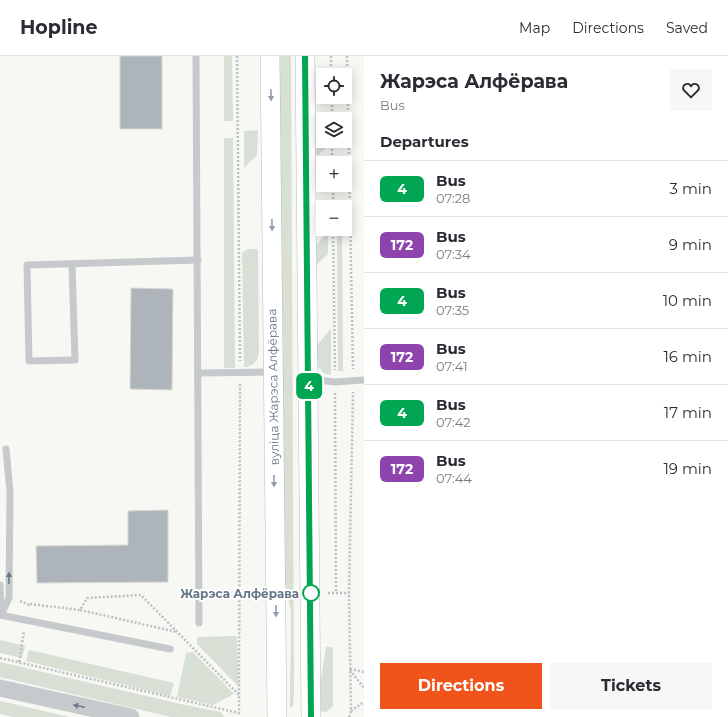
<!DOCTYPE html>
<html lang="en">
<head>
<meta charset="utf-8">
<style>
	body { margin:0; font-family:Montserrat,sans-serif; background:#f7f7f7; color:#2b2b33; height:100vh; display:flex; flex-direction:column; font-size:15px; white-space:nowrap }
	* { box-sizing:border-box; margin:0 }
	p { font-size:13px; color:#7c7c81 }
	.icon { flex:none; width:22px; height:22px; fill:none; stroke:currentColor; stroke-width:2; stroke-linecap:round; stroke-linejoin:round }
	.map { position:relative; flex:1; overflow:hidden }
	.details { display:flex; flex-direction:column; background:#fff; width:364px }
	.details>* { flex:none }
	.badge { padding:0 8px; border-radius:6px; font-size:14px; line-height:26px }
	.tools { position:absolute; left:316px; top:12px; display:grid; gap:8px }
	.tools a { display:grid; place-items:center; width:36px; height:36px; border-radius:0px; background:#fff; box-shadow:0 2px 10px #0003; font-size:20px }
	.map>.badge { position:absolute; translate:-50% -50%; box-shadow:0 0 0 2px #fff }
	h2 { padding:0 16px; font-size:15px; line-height:36px }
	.round { display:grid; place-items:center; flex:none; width:42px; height:42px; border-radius:0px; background:#f7f7f7 }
	.overview { display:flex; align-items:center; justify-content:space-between; height:68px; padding:0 16px }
	h1 { font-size:19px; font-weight:700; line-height:30px }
	.action { display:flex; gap:8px; margin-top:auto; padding:8px 16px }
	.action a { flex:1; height:46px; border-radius:0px; background:#f0541a; color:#fff; font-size:16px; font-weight:700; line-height:46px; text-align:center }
	.action a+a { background:#f7f7f7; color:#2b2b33 }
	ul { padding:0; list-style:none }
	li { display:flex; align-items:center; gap:12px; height:56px; padding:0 16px; border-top:1px solid #e1e1e2 }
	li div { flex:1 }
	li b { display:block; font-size:15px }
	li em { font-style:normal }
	li .badge { min-width:44px; font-weight:700; text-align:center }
	header { display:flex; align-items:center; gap:24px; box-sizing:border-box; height:56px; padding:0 20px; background:#fff; border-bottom:1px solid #e1e1e2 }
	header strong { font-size:19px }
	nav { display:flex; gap:22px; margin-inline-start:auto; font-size:14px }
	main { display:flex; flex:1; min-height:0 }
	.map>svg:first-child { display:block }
	.green { fill:#d8dfd4 }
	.building { fill:#adb5bb; stroke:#d8d8d6 }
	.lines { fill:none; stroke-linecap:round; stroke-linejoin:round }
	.secondary-casing { stroke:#b8bdc2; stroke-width:20 }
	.path { stroke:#bdc0c2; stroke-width:2.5; stroke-dasharray:2 2; stroke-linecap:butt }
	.service { stroke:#c6cacd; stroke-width:7 }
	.tertiary { stroke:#c6cacd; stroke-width:17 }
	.secondary { stroke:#fff; stroke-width:19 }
	.oneway { fill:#929fab }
	.oneway2 { fill:#697a8a }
	.line-casing { stroke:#fff; stroke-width:9 }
	.line { stroke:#00a651; stroke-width:6 }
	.stop-dot { fill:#fff; stroke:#00a651; stroke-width:2 }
	.labels { text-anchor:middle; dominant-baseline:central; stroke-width:4; stroke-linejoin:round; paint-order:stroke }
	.street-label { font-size:12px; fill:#647687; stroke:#fff }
	.stop-label { font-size:12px; font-weight:bold; fill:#647687; stroke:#fff; text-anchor:end }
</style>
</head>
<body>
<header>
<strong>Hopline</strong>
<nav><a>Map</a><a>Directions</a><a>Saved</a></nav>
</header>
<main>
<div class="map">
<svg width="364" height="661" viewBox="0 0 364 661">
	<rect width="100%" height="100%" fill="#f7f7f3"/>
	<g class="green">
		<path d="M224,0h8l1,65h-9z"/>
		<path d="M278,0h13l3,634 -1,17h-3l1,-95 -10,-53z"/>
		<path d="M258,74l-1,25 -13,13v-37z"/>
		<path d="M323,74v11h3v7l-14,13v-20z"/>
		<path d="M224,82h9l2,230h-11z"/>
		<path d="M337,173h5l1,142h-5z"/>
		<path d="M328,175v23l-15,14 -1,-18z"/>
		<path d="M248,193h10l1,103c-1,9 -6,15 -15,15l-2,-114z"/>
		<path d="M331,272v47l-6,-1 -8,-8 -2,-18z"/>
		<path d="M237,580l2,51 -42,-43v-7z"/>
		<path d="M0,584l25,6 -3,12 -22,-5z"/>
		<path d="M326,591h6l1,3v56l-7,6 -10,-1z"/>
		<path d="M29,594l145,33 -4,13 -144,-35z"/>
		<path d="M193,596l41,42 -21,11 -36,-8 9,-44z"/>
		<path d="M0,606l185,43 36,7 3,5h-53l-171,-40z"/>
		<path d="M0,645l70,16h-57l-13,-3z"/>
	</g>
	<g class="building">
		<rect x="120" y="0" width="42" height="73"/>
		<path d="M131,232l42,1 -1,101 -42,-1z"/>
		<path d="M168,454v72l-131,1 -1,-37 92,-1v-34z"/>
	</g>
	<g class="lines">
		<g class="secondary-casing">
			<g id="secondary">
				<path d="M270,0l7,661"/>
				<path d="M305,0l6,661"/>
			</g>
		</g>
		<g class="path">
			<path d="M237,0l3,305"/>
			<path d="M331,0v19"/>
			<path d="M347,0l6,313"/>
			<path d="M332,41v22"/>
			<path d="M332,85v22"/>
			<path d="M333,129v22"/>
			<path d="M333,173l2,141"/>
			<path d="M335,337l1,200"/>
			<path d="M328,537h21"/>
			<path d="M20,545l9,4"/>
			<path d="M30,548l50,6 7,-12 54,-3 98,100"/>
			<path d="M80,554l97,22"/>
			<path d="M0,602l239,55 1,-329"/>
			<path d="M19,606l5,-31"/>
			<path d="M350,613l14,3"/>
			<path d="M350,614l14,18"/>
			<path d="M351,655l13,-9"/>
			<path d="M349,661l2,-6 -2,-118 4,-201"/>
		</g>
		<g class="service">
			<path d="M196,0l3,567"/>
			<path d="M72,208l3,96 -46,1 -2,-96 171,-5"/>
			<path d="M199,317l74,-1"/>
			<path d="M309,323l26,3 29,-2"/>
			<path d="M0,529l1,28"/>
			<path d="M0,559l170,34"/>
			<path d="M1,559l8,-17 1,-106 -4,-43"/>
		</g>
		<path class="tertiary" d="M0,632l131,29"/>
		<use href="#secondary" class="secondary"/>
	</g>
	<defs><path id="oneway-solid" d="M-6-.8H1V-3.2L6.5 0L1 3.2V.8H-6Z"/></defs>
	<g class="oneway">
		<use href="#oneway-solid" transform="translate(271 39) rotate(89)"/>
		<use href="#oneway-solid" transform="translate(272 169) rotate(89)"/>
		<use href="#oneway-solid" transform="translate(274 425) rotate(89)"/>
		<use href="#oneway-solid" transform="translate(276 555) rotate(89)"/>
	</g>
	<g class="oneway2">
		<use href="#oneway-solid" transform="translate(9 522) rotate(-89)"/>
		<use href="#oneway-solid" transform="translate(79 650) rotate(-168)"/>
	</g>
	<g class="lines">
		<g class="line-casing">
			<path id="line" d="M305,0l6,661"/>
		</g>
		<use href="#line" class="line"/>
	</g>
	<circle class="stop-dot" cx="311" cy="537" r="8"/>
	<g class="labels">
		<g class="street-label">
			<text transform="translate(273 331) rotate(-91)">вуліца Жарэса Алфёрава</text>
		</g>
		<g class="stop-label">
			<text x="299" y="537">Жарэса Алфёрава</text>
		</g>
	</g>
</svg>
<div class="tools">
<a><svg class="icon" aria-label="locate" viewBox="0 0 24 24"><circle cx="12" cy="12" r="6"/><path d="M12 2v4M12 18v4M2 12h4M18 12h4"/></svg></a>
<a><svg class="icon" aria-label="layers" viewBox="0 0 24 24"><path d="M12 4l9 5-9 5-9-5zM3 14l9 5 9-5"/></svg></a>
<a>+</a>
<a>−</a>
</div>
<b class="badge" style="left:309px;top:330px;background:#00a651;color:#fff">4</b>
</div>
<section class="details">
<div class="overview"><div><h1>Жарэса Алфёрава</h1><p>Bus</p></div><a class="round"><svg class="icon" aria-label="heart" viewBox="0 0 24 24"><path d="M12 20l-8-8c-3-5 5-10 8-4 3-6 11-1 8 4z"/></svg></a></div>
<h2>Departures</h2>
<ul>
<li><span class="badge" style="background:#00a651;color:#fff">4</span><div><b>Bus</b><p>07:28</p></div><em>3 min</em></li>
<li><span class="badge" style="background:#8e44ad;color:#fff">172</span><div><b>Bus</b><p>07:34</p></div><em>9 min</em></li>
<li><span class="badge" style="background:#00a651;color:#fff">4</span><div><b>Bus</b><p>07:35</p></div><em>10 min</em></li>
<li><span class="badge" style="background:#8e44ad;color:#fff">172</span><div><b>Bus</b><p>07:41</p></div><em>16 min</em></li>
<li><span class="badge" style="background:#00a651;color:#fff">4</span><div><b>Bus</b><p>07:42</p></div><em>17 min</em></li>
<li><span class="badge" style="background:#8e44ad;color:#fff">172</span><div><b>Bus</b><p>07:44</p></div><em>19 min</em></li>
</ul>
<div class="action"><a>Directions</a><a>Tickets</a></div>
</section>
</main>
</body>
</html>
